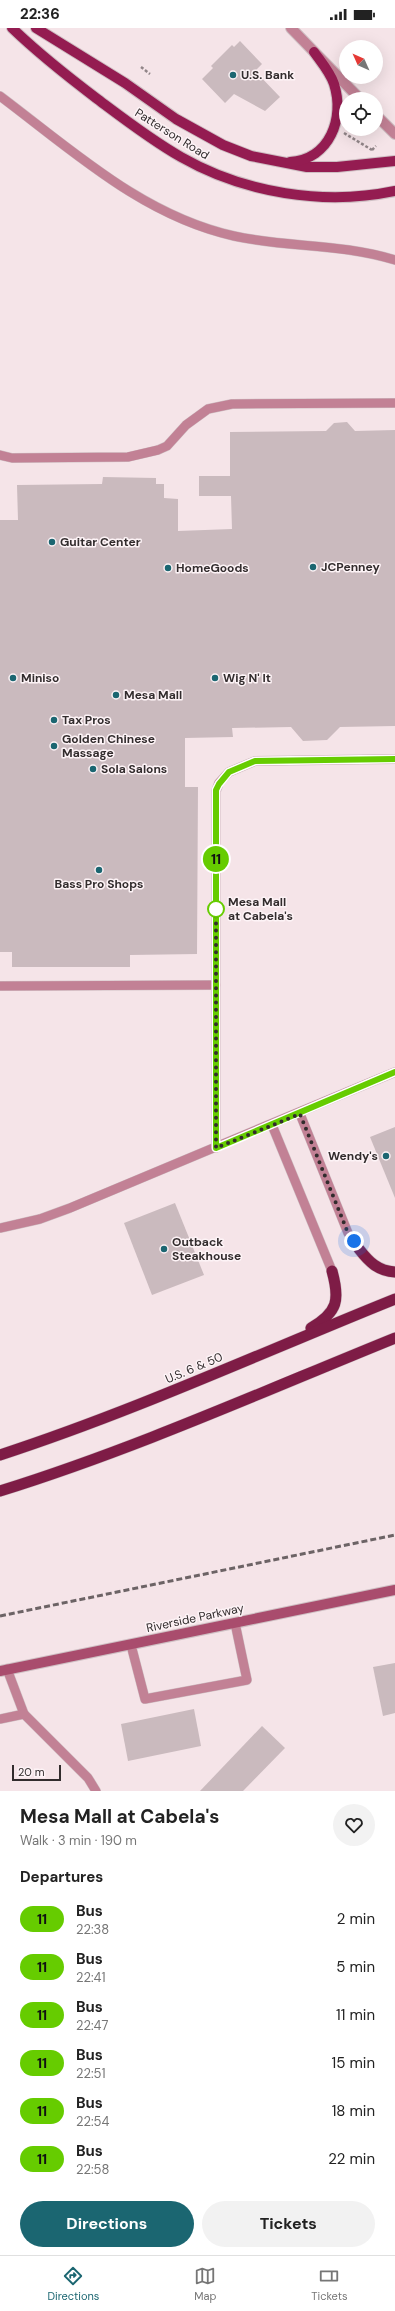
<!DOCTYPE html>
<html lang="en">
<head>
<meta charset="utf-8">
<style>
	body { margin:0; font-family:"DM Sans",sans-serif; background:#f2f2f2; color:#222; height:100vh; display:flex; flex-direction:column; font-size:15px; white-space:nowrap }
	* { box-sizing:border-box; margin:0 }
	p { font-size:13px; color:#767676 }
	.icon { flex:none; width:22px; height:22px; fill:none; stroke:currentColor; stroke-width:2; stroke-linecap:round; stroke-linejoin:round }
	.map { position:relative; height:1763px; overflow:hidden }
	.drawer { display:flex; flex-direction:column; background:#fff; flex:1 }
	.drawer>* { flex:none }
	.badge { padding:0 8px; border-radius:13px; font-size:14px; line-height:26px }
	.needle { width:26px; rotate:315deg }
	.tools { position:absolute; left:339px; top:12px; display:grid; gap:8px }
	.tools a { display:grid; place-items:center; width:44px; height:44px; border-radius:50%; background:#fff; box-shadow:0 4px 16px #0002; font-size:20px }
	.scale { position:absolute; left:12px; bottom:10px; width:49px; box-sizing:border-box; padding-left:4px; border:2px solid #322c2d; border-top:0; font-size:11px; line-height:14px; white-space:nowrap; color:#322c2d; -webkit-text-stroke:3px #fdf3f6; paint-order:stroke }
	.you { position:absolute; width:20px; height:20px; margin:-10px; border:3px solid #fff; border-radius:50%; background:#1a73e8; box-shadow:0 0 0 6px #1a73e833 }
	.map>.badge { position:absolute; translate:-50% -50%; box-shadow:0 0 0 2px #fff }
	h2 { padding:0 20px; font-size:15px; line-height:36px }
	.round { display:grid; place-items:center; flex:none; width:42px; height:42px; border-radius:21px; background:#f2f2f2 }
	.headline { display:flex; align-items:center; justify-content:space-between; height:68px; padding:0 20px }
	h1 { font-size:19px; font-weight:700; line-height:30px }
	.primary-button { display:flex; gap:8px; margin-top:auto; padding:8px 20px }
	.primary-button a { flex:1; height:46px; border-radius:24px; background:#1b6671; color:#fff; font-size:16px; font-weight:700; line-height:46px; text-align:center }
	.primary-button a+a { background:#f2f2f2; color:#222 }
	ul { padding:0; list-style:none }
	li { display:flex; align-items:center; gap:12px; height:48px; padding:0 20px }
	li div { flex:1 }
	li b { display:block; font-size:15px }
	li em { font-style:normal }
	li .badge { min-width:44px; font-weight:700; text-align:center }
	.status { display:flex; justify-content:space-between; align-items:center; height:28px; padding:0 20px; background:#fff; direction:ltr }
	.status svg { height:11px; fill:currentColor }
	.menu { display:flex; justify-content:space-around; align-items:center; height:56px; border-top:1px solid #e0e0e0; background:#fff; font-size:11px; color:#767676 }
	.menu a { display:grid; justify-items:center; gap:2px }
	.menu .current { color:#1b6671 }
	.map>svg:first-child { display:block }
	.building { fill:#cababe }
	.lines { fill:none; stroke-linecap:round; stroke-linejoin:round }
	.service-casing { stroke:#cebfc3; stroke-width:10 }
	.tertiary-casing { stroke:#cebfc3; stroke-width:12 }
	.secondary-casing { stroke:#cebfc3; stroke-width:12 }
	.primary-casing { stroke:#cebfc3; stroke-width:12 }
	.trunk-casing { stroke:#cebfc3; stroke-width:12 }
	.path { stroke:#918588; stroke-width:2.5; stroke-dasharray:3 2; stroke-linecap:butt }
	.service { stroke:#c28195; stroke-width:9 }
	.tertiary { stroke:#c28195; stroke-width:10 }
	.secondary { stroke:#a94c6d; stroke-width:10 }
	.primary { stroke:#941c51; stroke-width:10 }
	.trunk { stroke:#7e1c46; stroke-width:11 }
	.rail { stroke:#6c6365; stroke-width:3; stroke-dasharray:6 3; stroke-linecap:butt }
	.line-casing { stroke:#fff; stroke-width:9 }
	.line { stroke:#6c0; stroke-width:6 }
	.walk { stroke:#322c2d; stroke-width:4; stroke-dasharray:0 7.2 }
	.poi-dot { fill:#1b6671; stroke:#fdf3f6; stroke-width:1.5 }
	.stop-dot { fill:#fff; stroke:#6c0; stroke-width:2 }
	.labels { text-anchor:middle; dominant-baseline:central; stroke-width:3; stroke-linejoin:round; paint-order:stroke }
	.poi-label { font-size:12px; font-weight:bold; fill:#322c2d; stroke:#fdf3f6; text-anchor:start }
	.street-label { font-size:12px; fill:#322c2d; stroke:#fdf3f6 }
	.stop-label { font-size:12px; font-weight:bold; fill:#322c2d; stroke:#fdf3f6; text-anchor:start }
</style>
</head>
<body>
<div class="status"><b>22:36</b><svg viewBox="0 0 49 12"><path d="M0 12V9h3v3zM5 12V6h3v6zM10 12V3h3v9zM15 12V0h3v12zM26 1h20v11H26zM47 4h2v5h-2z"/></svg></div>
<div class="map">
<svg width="395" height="1763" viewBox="0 0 395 1763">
	<rect width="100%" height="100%" fill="#f5e4e8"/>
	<g class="building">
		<path d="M240,13l22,23 -7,7 25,26 -15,14 -31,-17 -9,9 -23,-24 11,-11 -2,-2 21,-21 2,2z"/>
		<path d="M347,394l8,9 40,-1v296l-55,1 -13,13 -24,1 -12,-14 -59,1 1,9 -48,1v49h13l-1,167 -67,1v12h-118v-15h-12v-432h18l-1,-35 85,-1 1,-7 53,1v6h8v14l14,1v32l54,-2 -1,-33h-32v-20h31v-44l96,-1 8,-8z"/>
		<path d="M395,1099v71l-25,-61z"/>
		<path d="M175,1175l29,72 -52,20 -28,-72z"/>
		<path d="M395,1635v50l-12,3 -10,-49z"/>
		<path d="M194,1681l7,37 -73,15 -7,-37z"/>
		<path d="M262,1698l23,22 -42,43h-43z"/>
	</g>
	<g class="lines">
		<g class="service-casing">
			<g id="service">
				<path d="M0,68c72,54 143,120 234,140 54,12 106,7 161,24"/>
				<path d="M0,427l12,3 116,-1 30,-7 9,-4 19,-21 22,-16 24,-5 163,-1"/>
				<path d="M0,958l216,-1"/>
				<path d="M300,1086l48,119 11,16"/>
				<path d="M272,1097l60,146"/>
				<path d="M216,1120v-357l3,-8 10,-11 26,-11 140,-2"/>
				<path d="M0,1200l40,-9 30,-11 325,-136"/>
				<path d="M131,1617l14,54 102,-19 -12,-57"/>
				<path d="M7,1641l17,45 64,64 8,13"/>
				<path d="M0,1691l24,-5"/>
			</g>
		</g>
		<g class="tertiary-casing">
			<g id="tertiary">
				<path d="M291,0l69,71"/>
				<path d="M376,87l19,19"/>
			</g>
		</g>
		<g class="secondary-casing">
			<path id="secondary" d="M0,1643l395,-81"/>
		</g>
		<g class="primary-casing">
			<g id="primary">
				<path d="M12,0c26,25 55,48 84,70 28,21 55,42 85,59 63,36 143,49 214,34"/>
				<path d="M36,0l89,55 51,36 47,26 28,11 56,11h30l58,-6"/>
				<path d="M290,134c40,-3 55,-44 44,-78 -4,-12 -13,-22 -20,-32"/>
			</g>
		</g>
		<g class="trunk-casing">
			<g id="trunk">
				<path d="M359,1221c10,13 19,22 36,23"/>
				<path d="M311,1300c27,-16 29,-28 21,-57"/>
				<path d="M0,1427c135,-44 263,-103 395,-156"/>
				<path d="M0,1463c135,-42 264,-100 395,-153"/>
			</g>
		</g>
		<g class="path">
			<path d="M141,39l9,7"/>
			<path d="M344,105l28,17"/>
			<path d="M372,122l4,-4"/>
		</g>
		<use href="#service" class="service"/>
		<use href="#tertiary" class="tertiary"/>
		<use href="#secondary" class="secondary"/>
		<use href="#primary" class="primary"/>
		<use href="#trunk" class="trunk"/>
		<path class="rail" d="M0,1588l395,-81"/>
	</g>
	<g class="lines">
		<g class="line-casing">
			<path id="line" d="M395,731l-140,2 -26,11 -10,12 -3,6v358l179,-76"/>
		</g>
		<use href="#line" class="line"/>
		<path class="walk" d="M216,881v239l84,-34 48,119 6,8"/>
	</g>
	<g class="poi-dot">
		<circle cx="233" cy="47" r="4"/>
		<circle cx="52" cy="514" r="4"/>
		<circle cx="313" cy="539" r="4"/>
		<circle cx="168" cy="540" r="4"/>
		<circle cx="13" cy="650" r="4"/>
		<circle cx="215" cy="650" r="4"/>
		<circle cx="116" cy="667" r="4"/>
		<circle cx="54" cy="692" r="4"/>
		<circle cx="54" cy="718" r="4"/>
		<circle cx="93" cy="741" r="4"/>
		<circle cx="99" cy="842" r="4"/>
		<circle cx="386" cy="1128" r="4"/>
		<circle cx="164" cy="1221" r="4"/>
	</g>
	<circle class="stop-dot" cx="216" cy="881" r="8"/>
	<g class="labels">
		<g class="poi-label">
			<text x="241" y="47">U.S. Bank</text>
			<text x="60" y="514">Guitar Center</text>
			<text x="321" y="539">JCPenney</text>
			<text x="176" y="540">HomeGoods</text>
			<text x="21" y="650">Miniso</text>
			<text x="223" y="650">Wig N' It</text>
			<text x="124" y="667">Mesa Mall</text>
			<text x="62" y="692">Tax Pros</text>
			<text x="62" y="711">Golden Chinese<tspan x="62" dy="14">Massage</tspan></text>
			<text x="101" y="741">Sola Salons</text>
			<text x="99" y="856" text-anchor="middle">Bass Pro Shops</text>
			<text x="378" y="1128" text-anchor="end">Wendy's</text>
			<text x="172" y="1214">Outback<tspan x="172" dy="14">Steakhouse</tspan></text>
		</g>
		<g class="street-label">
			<text transform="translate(172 106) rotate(32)">Patterson Road</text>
			<text transform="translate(194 1340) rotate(-23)">U.S. 6 &amp; 50</text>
			<text transform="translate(195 1590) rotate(-12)">Riverside Parkway</text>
		</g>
		<g class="stop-label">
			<text x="228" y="874">Mesa Mall<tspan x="228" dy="14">at Cabela's</tspan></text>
		</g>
	</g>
</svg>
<div class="tools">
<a><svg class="needle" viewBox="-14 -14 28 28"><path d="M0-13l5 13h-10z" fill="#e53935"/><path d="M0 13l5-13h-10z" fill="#767676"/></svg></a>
<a><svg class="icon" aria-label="locate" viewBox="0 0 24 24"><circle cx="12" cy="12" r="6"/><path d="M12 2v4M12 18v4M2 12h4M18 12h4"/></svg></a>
</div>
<div class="scale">20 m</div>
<div class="you" style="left:354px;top:1213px"></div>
<b class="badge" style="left:216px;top:831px;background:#6c0;color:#111">11</b>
</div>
<section class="drawer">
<div class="headline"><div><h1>Mesa Mall at Cabela's</h1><p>Walk · 3 min · 190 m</p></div><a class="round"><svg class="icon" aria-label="heart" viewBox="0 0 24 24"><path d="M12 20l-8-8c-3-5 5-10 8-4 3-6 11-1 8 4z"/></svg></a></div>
<h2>Departures</h2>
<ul>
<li><span class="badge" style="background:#6c0;color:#111">11</span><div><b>Bus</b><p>22:38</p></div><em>2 min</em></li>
<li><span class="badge" style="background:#6c0;color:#111">11</span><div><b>Bus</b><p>22:41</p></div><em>5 min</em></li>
<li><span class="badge" style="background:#6c0;color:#111">11</span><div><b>Bus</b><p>22:47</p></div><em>11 min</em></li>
<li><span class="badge" style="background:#6c0;color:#111">11</span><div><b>Bus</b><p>22:51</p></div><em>15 min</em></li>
<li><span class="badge" style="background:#6c0;color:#111">11</span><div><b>Bus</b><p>22:54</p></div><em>18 min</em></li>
<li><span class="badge" style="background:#6c0;color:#111">11</span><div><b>Bus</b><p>22:58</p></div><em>22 min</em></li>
</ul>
<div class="primary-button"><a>Directions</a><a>Tickets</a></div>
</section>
<nav class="menu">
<a class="current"><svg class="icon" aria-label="directions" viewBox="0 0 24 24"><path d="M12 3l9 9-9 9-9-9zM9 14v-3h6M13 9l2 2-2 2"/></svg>Directions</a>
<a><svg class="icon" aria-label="map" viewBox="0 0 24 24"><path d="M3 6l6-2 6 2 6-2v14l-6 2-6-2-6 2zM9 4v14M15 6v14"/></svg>Map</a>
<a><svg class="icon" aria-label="tickets" viewBox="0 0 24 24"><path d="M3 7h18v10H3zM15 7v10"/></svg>Tickets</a>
</nav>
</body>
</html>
